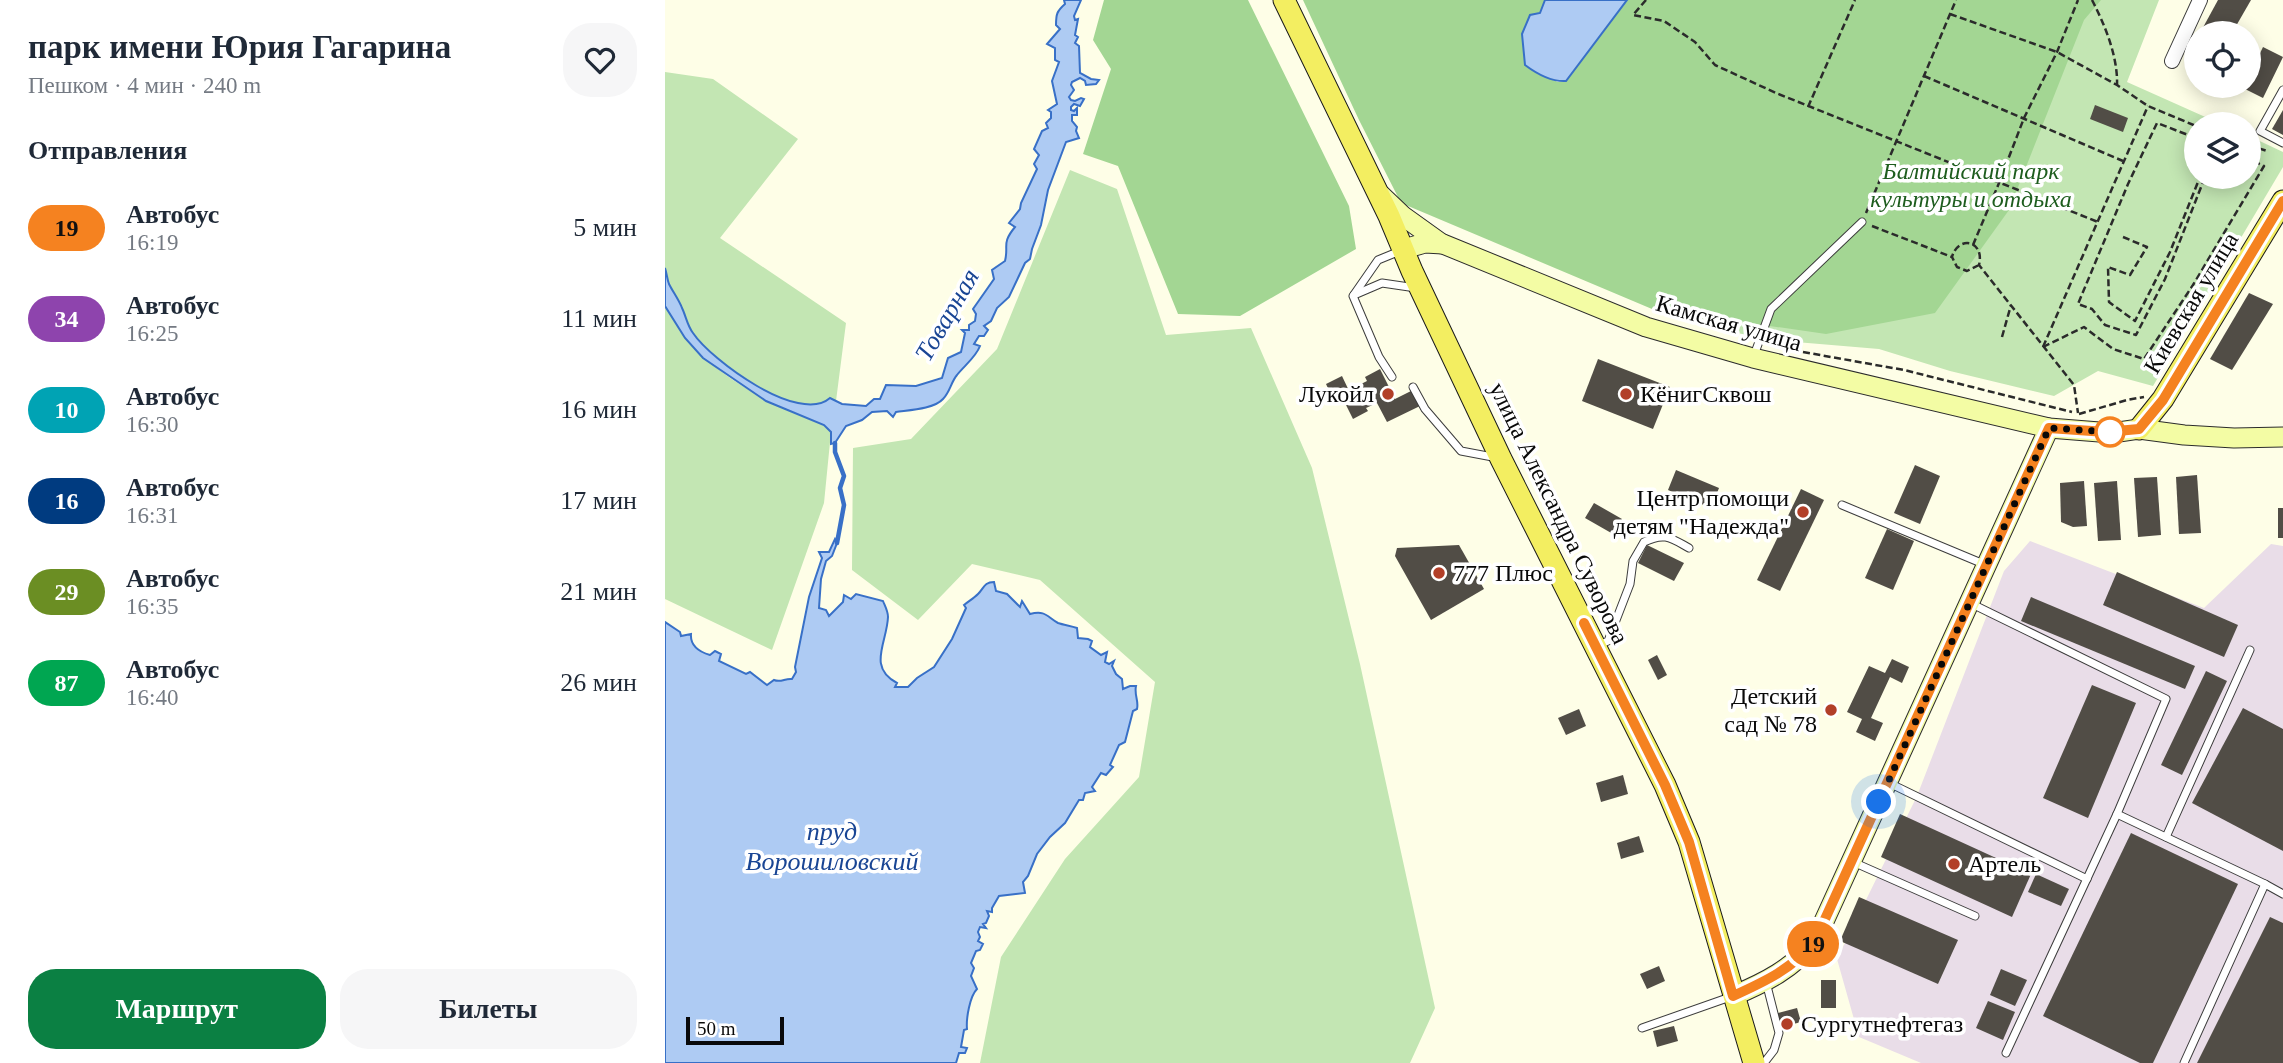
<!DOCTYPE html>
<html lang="ru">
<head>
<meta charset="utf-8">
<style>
	body { margin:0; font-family:Georgia,serif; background:#f6f6f7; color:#1f2937; height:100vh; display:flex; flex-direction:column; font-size:26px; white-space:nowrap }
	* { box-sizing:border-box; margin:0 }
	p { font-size:23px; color:#747a83 }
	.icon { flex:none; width:38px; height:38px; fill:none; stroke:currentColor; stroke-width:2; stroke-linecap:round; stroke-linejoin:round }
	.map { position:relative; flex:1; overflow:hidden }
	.panel { display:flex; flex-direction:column; background:#fff; width:665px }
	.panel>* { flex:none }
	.badge { padding:0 14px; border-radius:23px; font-size:24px; line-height:46px }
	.buttons { position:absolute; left:1519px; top:21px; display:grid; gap:14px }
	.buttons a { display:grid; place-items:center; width:77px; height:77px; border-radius:50%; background:#fff; box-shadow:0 4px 18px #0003; font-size:35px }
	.scale { position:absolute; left:21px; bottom:18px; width:98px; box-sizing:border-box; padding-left:7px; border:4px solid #090909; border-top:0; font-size:19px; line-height:24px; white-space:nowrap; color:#090909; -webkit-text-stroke:5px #fff; paint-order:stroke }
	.you { position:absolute; width:35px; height:35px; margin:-18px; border:5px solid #fff; border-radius:50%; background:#1a73e8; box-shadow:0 0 0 10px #1a73e833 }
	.map>.badge { position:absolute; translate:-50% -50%; box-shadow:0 0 0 4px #fff }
	h2 { padding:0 28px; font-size:26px; line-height:63px }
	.round { display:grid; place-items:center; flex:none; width:74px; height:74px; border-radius:28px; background:#f6f6f7 }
	.summary { display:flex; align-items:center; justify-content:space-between; height:119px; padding:0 28px }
	h1 { font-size:33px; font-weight:800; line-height:52px }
	.button { display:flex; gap:14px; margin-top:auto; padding:14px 28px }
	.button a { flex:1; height:80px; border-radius:28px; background:#0b8043; color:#fff; font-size:28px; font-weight:800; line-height:80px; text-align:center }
	.button a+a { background:#f6f6f7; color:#1f2937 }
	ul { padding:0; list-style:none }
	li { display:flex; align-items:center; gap:21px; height:91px; padding:0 28px }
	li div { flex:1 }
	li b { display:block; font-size:26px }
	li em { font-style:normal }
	li .badge { min-width:77px; font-weight:700; text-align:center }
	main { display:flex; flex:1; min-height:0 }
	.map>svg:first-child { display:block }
	.industrial { fill:#e9dde8 }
	.green { fill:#c3e6b3 }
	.forest { fill:#a3d693 }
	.water { fill:#aecbf3; stroke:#3870c7; stroke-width:2 }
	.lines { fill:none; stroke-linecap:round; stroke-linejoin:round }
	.stream { stroke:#3870c7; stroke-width:4.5 }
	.building { fill:#514d46 }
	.lane-casing { stroke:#3c3c3c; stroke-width:9 }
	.street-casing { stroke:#3c3c3c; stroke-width:16 }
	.secondary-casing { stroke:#2b2b2b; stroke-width:21 }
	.primary-casing { stroke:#1a1a1a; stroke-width:23 }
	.path { stroke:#2b2b2b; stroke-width:2.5; stroke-dasharray:7 3.5; stroke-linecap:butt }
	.lane { stroke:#fff; stroke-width:7 }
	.street { stroke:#fff; stroke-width:14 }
	.secondary { stroke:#f3fca4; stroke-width:19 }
	.primary { stroke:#f3ee61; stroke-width:21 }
	.line-casing { stroke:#fff; stroke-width:16 }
	.line { stroke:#f58220; stroke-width:10 }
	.walk { stroke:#090909; stroke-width:7; stroke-dasharray:0 12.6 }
	.poi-dot { fill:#b23f28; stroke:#fff; stroke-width:2.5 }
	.stop-dot { fill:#fff; stroke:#f58220; stroke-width:3.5 }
	.labels { text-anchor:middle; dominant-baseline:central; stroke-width:7; stroke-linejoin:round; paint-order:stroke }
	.park-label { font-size:24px; font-style:italic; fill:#1e5d1e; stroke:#fff }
	.street-label { font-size:24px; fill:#090909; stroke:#fff }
	.poi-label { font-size:24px; fill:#090909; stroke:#fff; text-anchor:start }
	.water-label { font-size:26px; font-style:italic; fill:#194594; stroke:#fff }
</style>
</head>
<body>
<main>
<section class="panel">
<div class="summary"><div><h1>парк имени Юрия Гагарина</h1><p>Пешком · 4 мин · 240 m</p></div><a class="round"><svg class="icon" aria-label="heart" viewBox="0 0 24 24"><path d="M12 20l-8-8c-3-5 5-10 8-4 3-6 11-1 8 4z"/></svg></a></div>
<h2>Отправления</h2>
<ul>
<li><span class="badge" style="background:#f58220;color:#111">19</span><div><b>Автобус</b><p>16:19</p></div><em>5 мин</em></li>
<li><span class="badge" style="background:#8e44ad;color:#fff">34</span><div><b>Автобус</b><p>16:25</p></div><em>11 мин</em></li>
<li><span class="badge" style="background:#00a3b4;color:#fff">10</span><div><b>Автобус</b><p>16:30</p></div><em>16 мин</em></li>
<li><span class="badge" style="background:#003b80;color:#fff">16</span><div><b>Автобус</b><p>16:31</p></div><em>17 мин</em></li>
<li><span class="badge" style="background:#6b8e23;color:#fff">29</span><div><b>Автобус</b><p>16:35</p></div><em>21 мин</em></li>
<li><span class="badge" style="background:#00a651;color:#fff">87</span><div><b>Автобус</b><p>16:40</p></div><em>26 мин</em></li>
</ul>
<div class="button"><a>Маршрут</a><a>Билеты</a></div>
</section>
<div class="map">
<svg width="1618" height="1063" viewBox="0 0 1618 1063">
	<rect width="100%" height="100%" fill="#fefee7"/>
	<path class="industrial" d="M1365,541l174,67 67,-64 12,2v517h-362l-62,-26 -22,-78 80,-163 87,-225z"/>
	<g class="green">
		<path d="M1125,0h369l-32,82 94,42h-25v53h53v-41l34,16v15l-130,219 -55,-15 -44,25 -104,-25 -71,-22 -119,-10 -108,-30 24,-40z"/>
		<path d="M0,72l48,7 85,60 -78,99 126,85 -10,78 -6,-3c-32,27 -119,-38 -137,-65 -6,-8 -7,-17 -11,-25 -3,-8 -9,-16 -13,-24 -2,-5 -2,-10 -4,-16z"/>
		<path d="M405,170l47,19 49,146 85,-7 61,140 48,196 75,344 -25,55h-430l21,-106 64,-98 74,-82 16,-95 -115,-102 -68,-16 -54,56 -66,-50 1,-122 58,-9 86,-90z"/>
		<path d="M0,306c34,64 94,93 159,119l7,7 -7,71 -52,147 -107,-51z"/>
	</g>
	<g class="forest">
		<path d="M439,0h144l101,206 7,43 -116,67 -62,-2 -60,-148 -35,-12 28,-85 -18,-29z"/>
		<path d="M638,0h242l-5,13 -2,61 20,8 8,-1 61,-81h474l-17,20 -75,190 -74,103 -109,21 -174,-25 -251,-106 -42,-83z"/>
	</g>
	<g class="water">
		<path d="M399,0h17l-7,16 1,4 3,-1 -3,16 3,2 -3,6 4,3 1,27 11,6 8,1 -3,4 -10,1 -1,-4 -5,-3 -8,4 -1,3 3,5 -5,7 2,3 4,1 6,-3 3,1 -4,7 -6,-2 -3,3v3l3,1 3,-3v7h-5v6l5,6 -1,4 3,7 -13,4 -18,48 -7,35 -9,24 -2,10 -5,4 -16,34 -12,11 -6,13 -7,5 4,4 -4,6h-5l-5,8 6,2c-4,11 -16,20 -23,29 -6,7 -7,17 -14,24 -9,10 -33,11 -47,13l-3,5 -6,-6 -15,1 -10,8 -16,6 -11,17 -4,1v-12l-7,-7 -58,-24 -63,-43 -18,-20 -20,-32v-38c2,6 2,11 4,16 4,8 10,16 13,24 4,8 5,17 11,25 18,27 106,92 137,65l12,6 24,2 8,-7h6l6,-14 30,1 26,-8 6,-20 13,-6 4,-19 -3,-3h7v-5l6,-4 1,-7 -3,-5 21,-30 -2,-9 13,-9c4,-16 -4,-17 10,-34l-6,-4 11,-14 1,-6 16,-34 -3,-5 5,-9 -5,-6 8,-18 6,-3 -2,-5 5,-5v-6l-3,-2 9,-6 -5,-23 7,-19 -4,-2v-12l-8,-4 13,-15 -4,-4c0,-11 1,-14 9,-21z"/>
		<path d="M880,0h82l-61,81c-15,1 -29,-7 -41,-16l-3,-31 8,-19 10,-2z"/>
		<path d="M170,539l2,4 -5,13 -6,5 -5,18 -2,29 7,2 3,6 14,-14 1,-7 7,4 5,-5 27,7c2,5 5,10 5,16 -1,26 -21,50 9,66l-2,4h13l9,-9 17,-11 18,-28 14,-31 -2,-3c5,-4 10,-7 14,-11 6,-6 6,-12 16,-12l2,9 11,3 13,13 2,-6 8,13c16,-4 17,3 28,9 6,2 13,3 19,5l1,10 10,1 4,2 -2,6 11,8 6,-3 -2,10 4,2 5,-3 -2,5 4,8 6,5 1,10 7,-3h6c-2,9 3,15 1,23l-4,2 -8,31 -6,3 -9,20 3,2 -7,8 -5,-2 -9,14 3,4 -10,2 -2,7h-4l-14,23 -15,14 -13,17 -9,22 -5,6 2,11 -26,3 -7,12v4l-5,-1 2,5 -3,7 -3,1 3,4 -6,-1 -2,5 2,5 -2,4 5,3 -3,6 -4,1 -5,12 3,5 -3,8 6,13c-7,7 -11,29 -10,40l-3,1 -3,17 6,1 -2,5h-6l-3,10h-291v-441l15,10 1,4 10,-2c-1,12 9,18 19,21l5,-4 6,3 -2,7 27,13 4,-2 17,13 7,-5c7,3 11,-2 18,-1l4,-7 -1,-5 14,-70 13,-39 -3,-6h10z"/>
	</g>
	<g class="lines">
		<path class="stream" d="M170,443v9l9,24 -4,12 4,17 -7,38"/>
	</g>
	<g class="building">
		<path d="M1553,0h33l-19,33h-32z"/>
		<path d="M1598,47l20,10 -20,41 -20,-10 1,-2h5v-10z"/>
		<path d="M1430,105l33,13 -5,14 -33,-13z"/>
		<path d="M1618,110v25l-11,-6z"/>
		<path d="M1584,293l24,11 -41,66 -22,-11z"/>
		<path d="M933,359l72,28 -17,42 -71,-28z"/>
		<path d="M715,369l15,30 18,-9 7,16 -33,16 -10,-19 -11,5 2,3 -15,8 -10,-20 -8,4 -9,-19 16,-8 9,19 6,-4 -2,-4 12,-6 -2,-4z"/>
		<path d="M1250,465l25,11 -20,48 -26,-11z"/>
		<path d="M1011,470l43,18 -8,20 -43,-18z"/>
		<path d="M1532,475l4,58 -22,1 -3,-57z"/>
		<path d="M1492,477l4,58 -23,2 -4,-59z"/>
		<path d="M1419,481l3,45 -14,1 -12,-5 -1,-39z"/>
		<path d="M1452,481l4,59 -23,1 -4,-58z"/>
		<path d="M1136,489l23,11 -44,91 -23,-11z"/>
		<path d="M929,503l28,16 -9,15 -28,-16z"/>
		<rect x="1613" y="508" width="5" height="30"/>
		<path d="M1222,529l27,12 -21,49 -28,-12z"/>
		<path d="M794,545l25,44 -53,31 -36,-64 2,-8z"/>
		<path d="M982,545l37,18 -10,18 -36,-18z"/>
		<path d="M1452,572l121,53 -14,32 -121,-52z"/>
		<path d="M1366,597l164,69 -10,23 -164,-68z"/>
		<path d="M992,655l10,20 -9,5 -10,-20z"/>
		<path d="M1227,659l17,8 -7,16 -12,-6 -19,41 12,5 -8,18 -19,-9 6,-13 -15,-7 22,-46 16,7z"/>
		<path d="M1541,671l21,10 -45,94 -21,-10z"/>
		<path d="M1427,685l44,18 -48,115 -45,-20z"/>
		<path d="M1578,708l40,21v122l-91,-48z"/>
		<path d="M914,709l7,17 -20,9 -8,-17z"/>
		<path d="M958,775l5,19 -27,8 -5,-19z"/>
		<path d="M1235,814l131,60 -19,43 -131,-60z"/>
		<path d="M1466,833l107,51 -85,179h-13l-97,-47z"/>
		<path d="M974,836l5,16 -23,7 -4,-16z"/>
		<path d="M1371,874l33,15 -8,17 -33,-14z"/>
		<path d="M1194,897l99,43 -20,44 -98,-43z"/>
		<path d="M1605,917l13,6v140h-86z"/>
		<path d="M994,966l6,15 -18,8 -7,-15z"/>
		<path d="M1336,969l26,11 -12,26 -25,-11z"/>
		<rect x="1156" y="980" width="15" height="28"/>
		<path d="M1323,1001l27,11 -12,28 -27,-12z"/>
		<path d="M1132,1008l4,14 -26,7 -4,-14z"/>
		<path d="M1009,1026l4,15 -21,6 -4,-16z"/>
	</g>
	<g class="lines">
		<g class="lane-casing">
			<g id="lane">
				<path d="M1618,90l-23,41 23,12"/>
				<path d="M689,295l28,-12 34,5"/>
				<path d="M1088,358l18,-49 91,-87"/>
				<path d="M727,377l-13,-20 -26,-61 25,-36 22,-9"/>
				<path d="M748,387l12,22 36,42 37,7"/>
				<path d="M1177,505l144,60"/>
				<path d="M1305,603l196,96 -49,115 148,70"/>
				<path d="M932,646l11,-5 22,-57 3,-23 11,-19c21,-10 27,-4 45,6"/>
				<path d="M1224,783l198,96"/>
				<path d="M1501,837l84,-187"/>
				<path d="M1188,862l122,54"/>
				<path d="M977,1028l91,-32"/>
				<path d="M1341,1053l111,-239"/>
				<path d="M1099,1063l10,-13 5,-17 -13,-51"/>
				<path d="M1519,1063l81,-179 18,10"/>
			</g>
		</g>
		<g class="street-casing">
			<path id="street" d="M1507,61l28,-61"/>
		</g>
		<g class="secondary-casing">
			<g id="secondary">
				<path d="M716,195l22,21 39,28"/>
				<path d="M739,249l21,-6 18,1 203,83 107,31 296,70 63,5 27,-4 45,6 50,3 49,-1"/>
				<path d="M1068,996c33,-14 59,-27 82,-55l234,-513"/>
			</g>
		</g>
		<g class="primary-casing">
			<g id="primary">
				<path d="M619,0l105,216 23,55 89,188 164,326 24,57 65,221"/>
				<path d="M1474,429l24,-30 120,-198"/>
			</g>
		</g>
		<g class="path">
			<path d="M981,0l-13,15 31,6 31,21 20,23 61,28 322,129"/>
			<path d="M1427,0c13,25 26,57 25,85"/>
			<path d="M1285,14l107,38 60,33 31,21 48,20"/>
			<path d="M1259,76l199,85"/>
			<path d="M1143,107l47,-107"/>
			<path d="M1531,138l-39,-15 -29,61 -50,120 14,5 13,16 31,10 29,-56 40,-102"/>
			<path d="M1584,145l18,6"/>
			<path d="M1201,213l90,-213"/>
			<path d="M1207,226l80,31"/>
			<path d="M1458,237l24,10 -17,28 -22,-8 1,35 26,19 35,-69 30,-75"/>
			<path d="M1308,245l26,-62 25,-65 33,-66 21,-52"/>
			<path d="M1314,265l-12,6 -10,-4 -5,-10c6,-22 33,-17 27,8l95,120 4,28"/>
			<path d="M1337,337l9,-32"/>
			<path d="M1378,347l41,-20 29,22 31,10 49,-74 71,-119 -15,-7"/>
			<path d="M1378,347l105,-241"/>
			<path d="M1138,352l101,18 168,42"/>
			<path d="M1414,414l48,-14 17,-3"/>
		</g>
		<use href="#lane" class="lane"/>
		<use href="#street" class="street"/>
		<use href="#secondary" class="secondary"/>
		<use href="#primary" class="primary"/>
	</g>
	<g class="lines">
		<g class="line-casing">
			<path id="line" d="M919,623l81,162 24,57 44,154c33,-15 59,-27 82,-55l234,-513 57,4 33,-3 24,-29 120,-199"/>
		</g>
		<use href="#line" class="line"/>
		<path class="walk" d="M1214,802l170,-374 63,4h-2"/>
	</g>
	<g class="poi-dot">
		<circle cx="723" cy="394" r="7"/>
		<circle cx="961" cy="394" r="7"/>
		<circle cx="1138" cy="512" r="7"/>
		<circle cx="774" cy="573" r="7"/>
		<circle cx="1166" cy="710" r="7"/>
		<circle cx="1289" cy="864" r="7"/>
		<circle cx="1122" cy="1024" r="7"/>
	</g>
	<circle class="stop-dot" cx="1445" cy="432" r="14"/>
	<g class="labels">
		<g class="park-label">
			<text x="1306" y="171">Балтийский парк<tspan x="1306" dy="28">культуры и отдыха</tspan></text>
		</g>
		<g class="street-label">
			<text transform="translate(1526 303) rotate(-59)">Киевская улица</text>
			<text transform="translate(1064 323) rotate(16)">Камская улица</text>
			<text transform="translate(894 513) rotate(64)">улица Александра Суворова</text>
		</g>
		<g class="poi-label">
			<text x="709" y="394" text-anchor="end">Лукойл</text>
			<text x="975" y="394">КёнигСквош</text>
			<text x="1124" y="498" text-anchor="end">Центр помощи<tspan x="1124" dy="28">детям "Надежда"</tspan></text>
			<text x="788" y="573">777 Плюс</text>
			<text x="1152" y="696" text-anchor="end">Детский<tspan x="1152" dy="28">сад № 78</tspan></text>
			<text x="1303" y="864">Артель</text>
			<text x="1136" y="1024">Сургутнефтегаз</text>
		</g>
		<g class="water-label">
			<text transform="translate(282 315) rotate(-60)">Товарная</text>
			<text x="167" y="831">пруд<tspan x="167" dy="30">Ворошиловский</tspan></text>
		</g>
	</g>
</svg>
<div class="buttons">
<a><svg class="icon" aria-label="locate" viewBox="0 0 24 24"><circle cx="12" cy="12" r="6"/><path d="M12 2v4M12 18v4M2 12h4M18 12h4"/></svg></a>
<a><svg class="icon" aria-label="layers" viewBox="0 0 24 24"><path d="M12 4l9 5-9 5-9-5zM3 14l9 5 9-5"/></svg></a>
</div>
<div class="scale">50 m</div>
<div class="you" style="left:1214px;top:802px"></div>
<b class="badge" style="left:1148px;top:944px;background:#f58220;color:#111">19</b>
</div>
</main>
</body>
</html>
